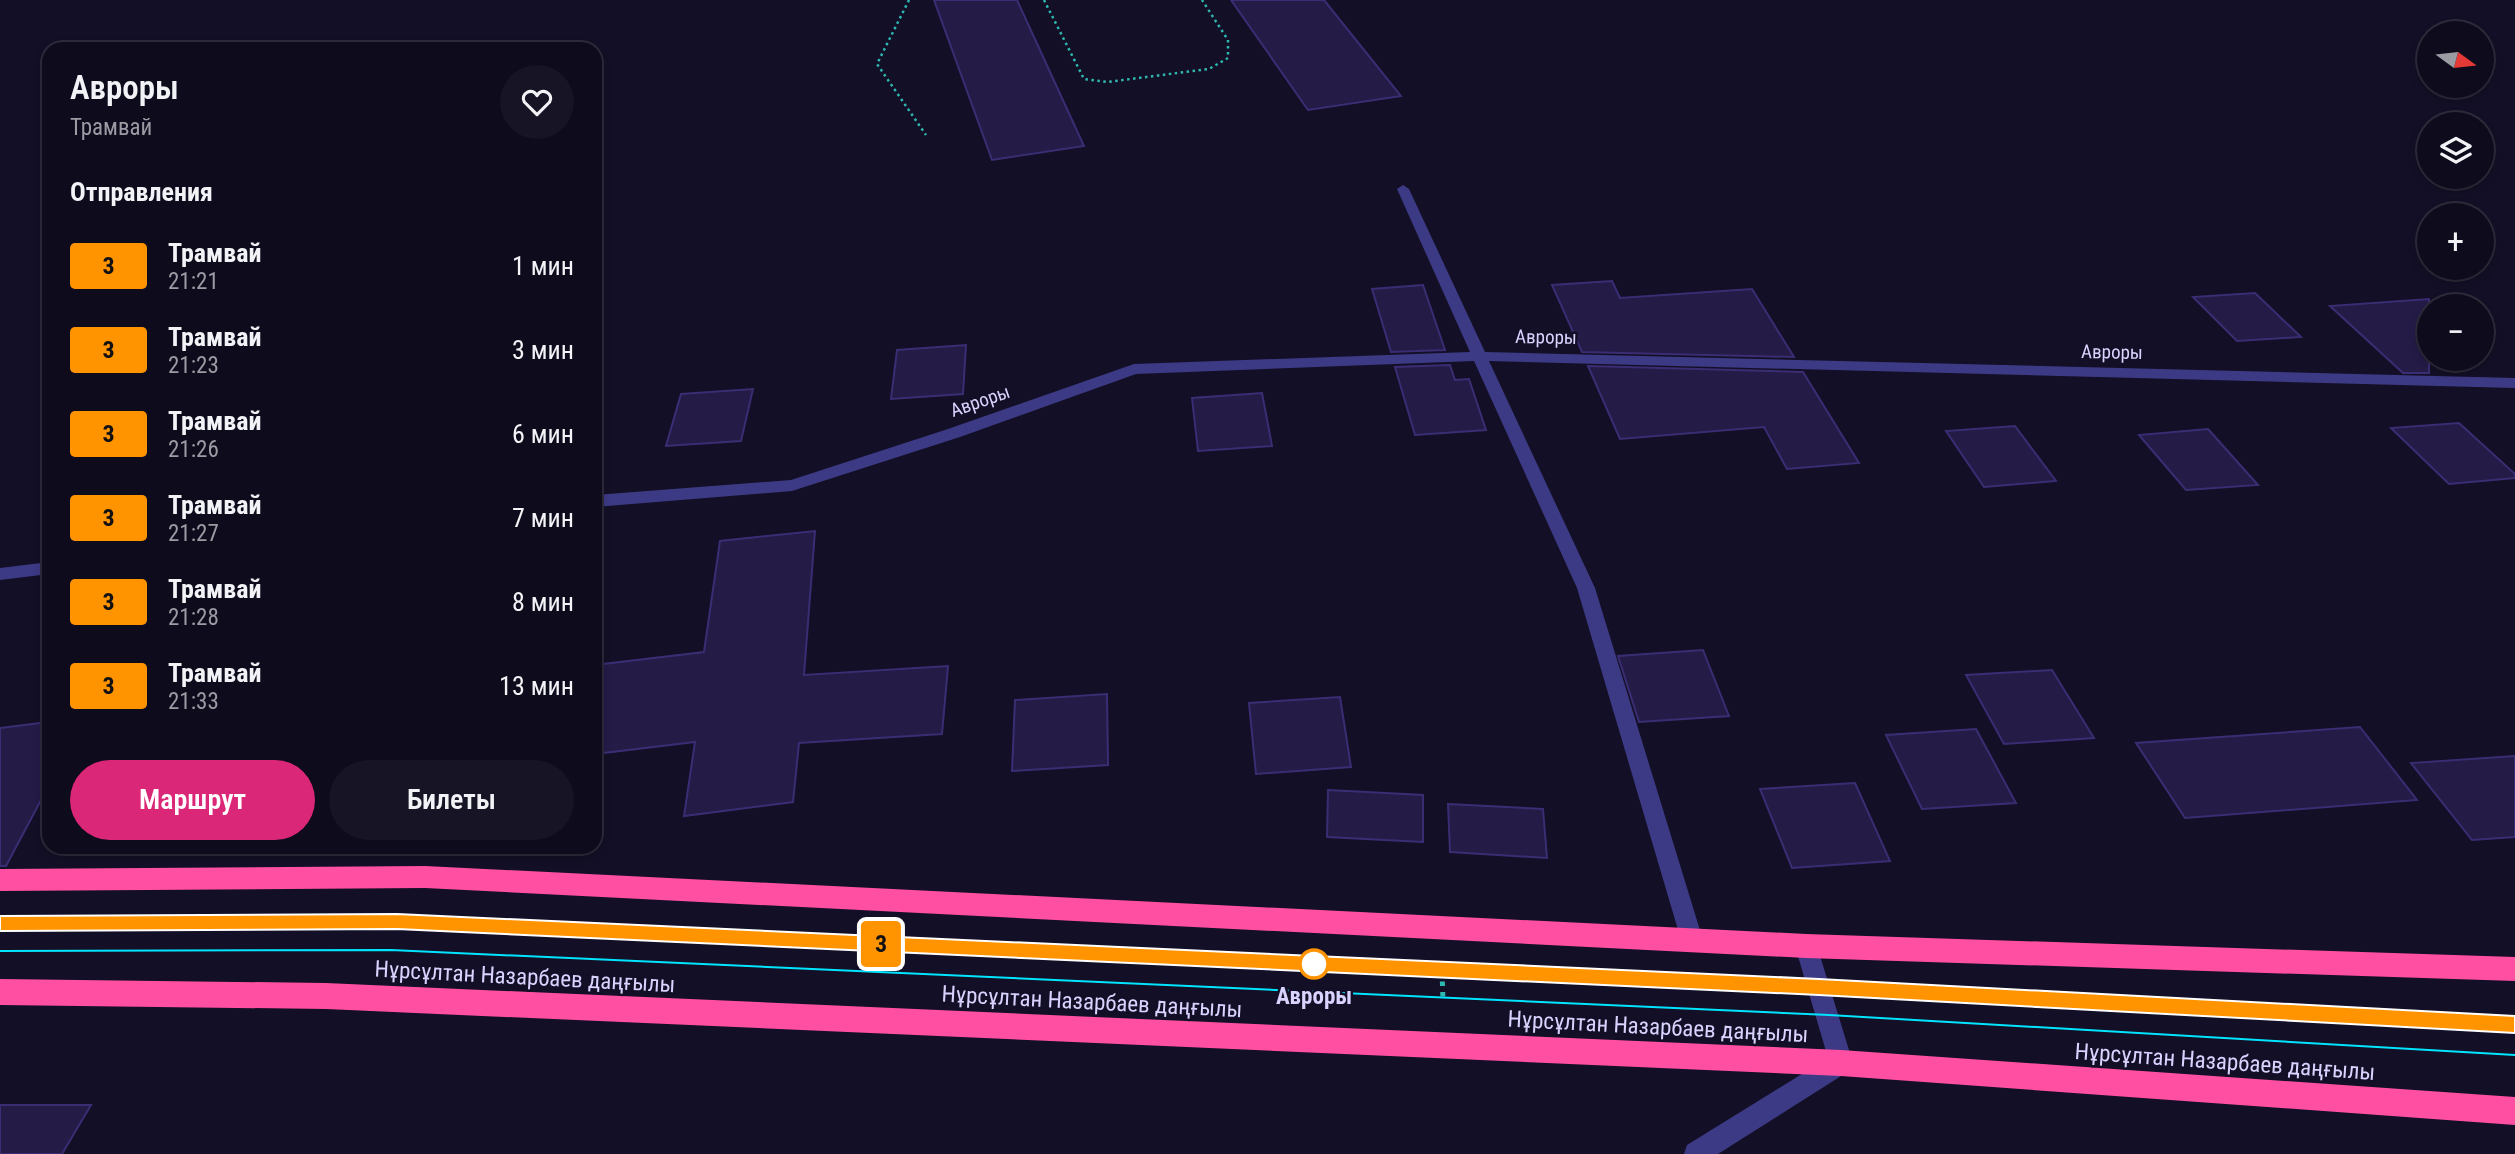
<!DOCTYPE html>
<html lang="ru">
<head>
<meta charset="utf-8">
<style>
	body { margin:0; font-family:"Roboto Condensed",sans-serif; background:#171425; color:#f1f3f6; height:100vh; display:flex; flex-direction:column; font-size:26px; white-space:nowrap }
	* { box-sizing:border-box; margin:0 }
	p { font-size:23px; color:#9b9ba3 }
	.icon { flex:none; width:38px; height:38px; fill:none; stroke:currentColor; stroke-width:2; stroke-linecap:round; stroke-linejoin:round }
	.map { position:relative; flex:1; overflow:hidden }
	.panel { position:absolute; left:42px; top:42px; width:560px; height:812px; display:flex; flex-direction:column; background:#0e0b1c; border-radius:21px; box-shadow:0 4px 10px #0003,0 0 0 2px #2e2b3b }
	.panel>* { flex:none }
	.badge { padding:0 14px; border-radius:5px; font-size:24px; line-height:46px }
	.needle { width:46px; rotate:105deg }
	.controls { position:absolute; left:2417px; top:21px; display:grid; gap:14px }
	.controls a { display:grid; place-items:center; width:77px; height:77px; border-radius:50%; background:#0e0b1c; box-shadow:0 4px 10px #0003,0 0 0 2px #2e2b3b; font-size:35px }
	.map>.badge { position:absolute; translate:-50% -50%; box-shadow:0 0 0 4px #fff }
	h2 { padding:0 28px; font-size:26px; line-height:63px }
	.round { display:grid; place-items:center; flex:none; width:74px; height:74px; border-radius:37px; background:#171425 }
	.head { display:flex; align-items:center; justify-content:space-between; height:119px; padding:0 28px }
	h1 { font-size:33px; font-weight:600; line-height:52px }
	.action { display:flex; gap:14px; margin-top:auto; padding:14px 28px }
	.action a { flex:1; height:80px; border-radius:42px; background:#db2777; color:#fff; font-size:28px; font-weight:600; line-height:80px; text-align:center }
	.action a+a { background:#171425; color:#f1f3f6 }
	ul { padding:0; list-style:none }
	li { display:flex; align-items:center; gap:21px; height:84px; padding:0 28px }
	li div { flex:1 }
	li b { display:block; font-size:26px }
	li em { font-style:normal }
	li .badge { min-width:77px; font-weight:700; text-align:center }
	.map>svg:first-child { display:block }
	.building { fill:#241b47; stroke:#3b2d73; stroke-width:2 }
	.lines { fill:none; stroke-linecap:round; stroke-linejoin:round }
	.path-far1 { stroke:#2fb8b0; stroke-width:2.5; stroke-dasharray:2.5 3.5; stroke-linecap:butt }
	.path { stroke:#2fb8b0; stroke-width:5; stroke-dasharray:4.5 6; stroke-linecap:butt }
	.minor { fill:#3d3a85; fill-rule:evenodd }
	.highway { fill:#ff4fa3; fill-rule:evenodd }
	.tram { stroke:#00e5ff; stroke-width:2 }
	.line { fill:#ff9300; stroke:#fff; stroke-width:2 }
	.stop-dot { fill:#fff; stroke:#ff9300; stroke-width:3.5 }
	.labels { text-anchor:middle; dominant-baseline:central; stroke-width:5; stroke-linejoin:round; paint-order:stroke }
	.street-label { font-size:19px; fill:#d9d4ff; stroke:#130f26 }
	.near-street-label { font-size:23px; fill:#d9d4ff; stroke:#130f26 }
	.near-stop-label { font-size:23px; font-weight:bold; fill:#d9d4ff; stroke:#130f26 }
</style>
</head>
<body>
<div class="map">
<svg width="2515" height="1154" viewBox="0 0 2515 1154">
	<rect width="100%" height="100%" fill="#130f26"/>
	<g class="building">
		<path d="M934,0h83l67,146 -92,14z"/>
		<path d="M1231,0h93l77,96 -93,14z"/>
		<path d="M1612,281l8,17 132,-9 42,68 -212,-5 -30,-67z"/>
		<path d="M1423,285l22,65 -54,2 -19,-63z"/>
		<path d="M2255,293l46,44 -64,4 -44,-44z"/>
		<path d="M2429,299v74h-26l-73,-67z"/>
		<path d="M966,345l-3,49 -72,5 6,-49z"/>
		<path d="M1450,365l5,15 14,-1 17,51 -71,5 -20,-68z"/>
		<path d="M1588,366l215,6 56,91 -72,6 -23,-42 -144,12z"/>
		<path d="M753,389l-12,52 -75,5 15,-52z"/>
		<path d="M1262,393l10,53 -74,5 -6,-53z"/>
		<path d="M2459,423l56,51v4l-66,6 -58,-56z"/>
		<path d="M2015,426l41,55 -72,6 -38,-56z"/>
		<path d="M2208,429l50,56 -72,5 -47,-55z"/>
		<path d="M815,531l-11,144 144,-9 -6,68 -143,9 -6,59 -109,14 11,-74 -100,12v-89l109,-13 16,-111z"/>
		<path d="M1703,650l26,66 -90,6 -21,-66z"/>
		<path d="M2052,670l42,68 -90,6 -38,-69z"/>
		<path d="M1107,694l1,71 -96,6 3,-71z"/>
		<path d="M1340,697l11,70 -95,7 -7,-71z"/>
		<path d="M49,722v63l-43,81h-6v-138z"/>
		<path d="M2360,727l57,73 -232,18 -49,-75z"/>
		<path d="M1976,729l40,74 -94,6 -36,-74z"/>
		<path d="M2515,756v81l-43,3 -61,-77z"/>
		<path d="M1855,783l35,78 -98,7 -32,-79z"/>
		<path d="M1328,790l95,5v47l-96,-5z"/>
		<path d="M1448,804l95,5 4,49 -97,-6z"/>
		<path d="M0,1105h91l-29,49h-62z"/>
	</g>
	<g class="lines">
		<g class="path-far1">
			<path d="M909,0l-32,64 49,71"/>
			<path d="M1044,0l40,79 23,3 102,-13 19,-11v-18l-26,-40"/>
		</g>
		<path class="path" d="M1442,971l1,30"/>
		<g class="minor">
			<path d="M1403,185l6,4 76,163 1030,26v10l-1026,-27 106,227 108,352 -3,7 -8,3 -8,-3 -3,-7 -104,-352 -103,-227 -338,13 -176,63 -168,54 -197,16v-12l196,-15 157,-51 186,-65 336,-12 -73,-163z"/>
			<path d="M49,562v12l-49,6v-12z"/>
			<path d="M1806,936l8,3 3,7 36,117 -4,8 -131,83h-34l3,-9 141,-87 -33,-112 3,-7z"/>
		</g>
		<g class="highway">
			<path d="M425,866l1381,68 709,23v24l-709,-23 -1381,-70 -425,3v-22z"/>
			<path d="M0,979l326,4 1515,67 674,47v28l-674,-49 -1515,-67 -326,-4z"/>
		</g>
		<g class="tram">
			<path d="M0,923l397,-2 1422,66 696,38"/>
			<path d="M0,951l391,-1 1438,65 686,40"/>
		</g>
	</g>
	<path class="line" d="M397,914l1422,65 696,37v17l-696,-38 -1422,-66 -397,2v-15z"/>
	<circle class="stop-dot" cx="1314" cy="964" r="14"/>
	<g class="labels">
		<g class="street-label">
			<text transform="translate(1546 337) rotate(1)">Авроры</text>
			<text transform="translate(2112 352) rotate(1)">Авроры</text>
			<text transform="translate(980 401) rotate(-19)">Авроры</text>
		</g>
		<g class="near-street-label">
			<text transform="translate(525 977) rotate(3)">Нұрсұлтан Назарбаев даңғылы</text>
			<text transform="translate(1092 1002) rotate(3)">Нұрсұлтан Назарбаев даңғылы</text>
			<text transform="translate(1658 1027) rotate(3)">Нұрсұлтан Назарбаев даңғылы</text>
			<text transform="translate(2225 1062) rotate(4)">Нұрсұлтан Назарбаев даңғылы</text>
		</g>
		<g class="near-stop-label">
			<text x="1314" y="996">Авроры</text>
		</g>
	</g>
</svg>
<div class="controls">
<a><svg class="needle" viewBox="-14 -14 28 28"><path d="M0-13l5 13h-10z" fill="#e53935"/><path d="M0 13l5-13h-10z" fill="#9b9ba3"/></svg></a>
<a><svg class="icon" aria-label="layers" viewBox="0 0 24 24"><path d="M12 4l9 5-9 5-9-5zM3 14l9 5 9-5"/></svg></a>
<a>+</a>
<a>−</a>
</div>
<b class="badge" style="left:881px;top:944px;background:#ff9300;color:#111">3</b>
<section class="panel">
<div class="head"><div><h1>Авроры</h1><p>Трамвай</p></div><a class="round"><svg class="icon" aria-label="heart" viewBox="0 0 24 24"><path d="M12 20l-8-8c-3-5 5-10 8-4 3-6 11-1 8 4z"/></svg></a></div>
<h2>Отправления</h2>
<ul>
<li><span class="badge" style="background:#ff9300;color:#111">3</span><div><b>Трамвай</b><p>21:21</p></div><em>1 мин</em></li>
<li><span class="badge" style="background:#ff9300;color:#111">3</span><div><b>Трамвай</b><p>21:23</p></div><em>3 мин</em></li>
<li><span class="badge" style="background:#ff9300;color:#111">3</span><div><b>Трамвай</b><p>21:26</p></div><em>6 мин</em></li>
<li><span class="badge" style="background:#ff9300;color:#111">3</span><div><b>Трамвай</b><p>21:27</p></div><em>7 мин</em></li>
<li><span class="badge" style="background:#ff9300;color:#111">3</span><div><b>Трамвай</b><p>21:28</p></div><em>8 мин</em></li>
<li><span class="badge" style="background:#ff9300;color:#111">3</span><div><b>Трамвай</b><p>21:33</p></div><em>13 мин</em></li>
</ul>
<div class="action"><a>Маршрут</a><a>Билеты</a></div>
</section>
</div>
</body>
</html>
